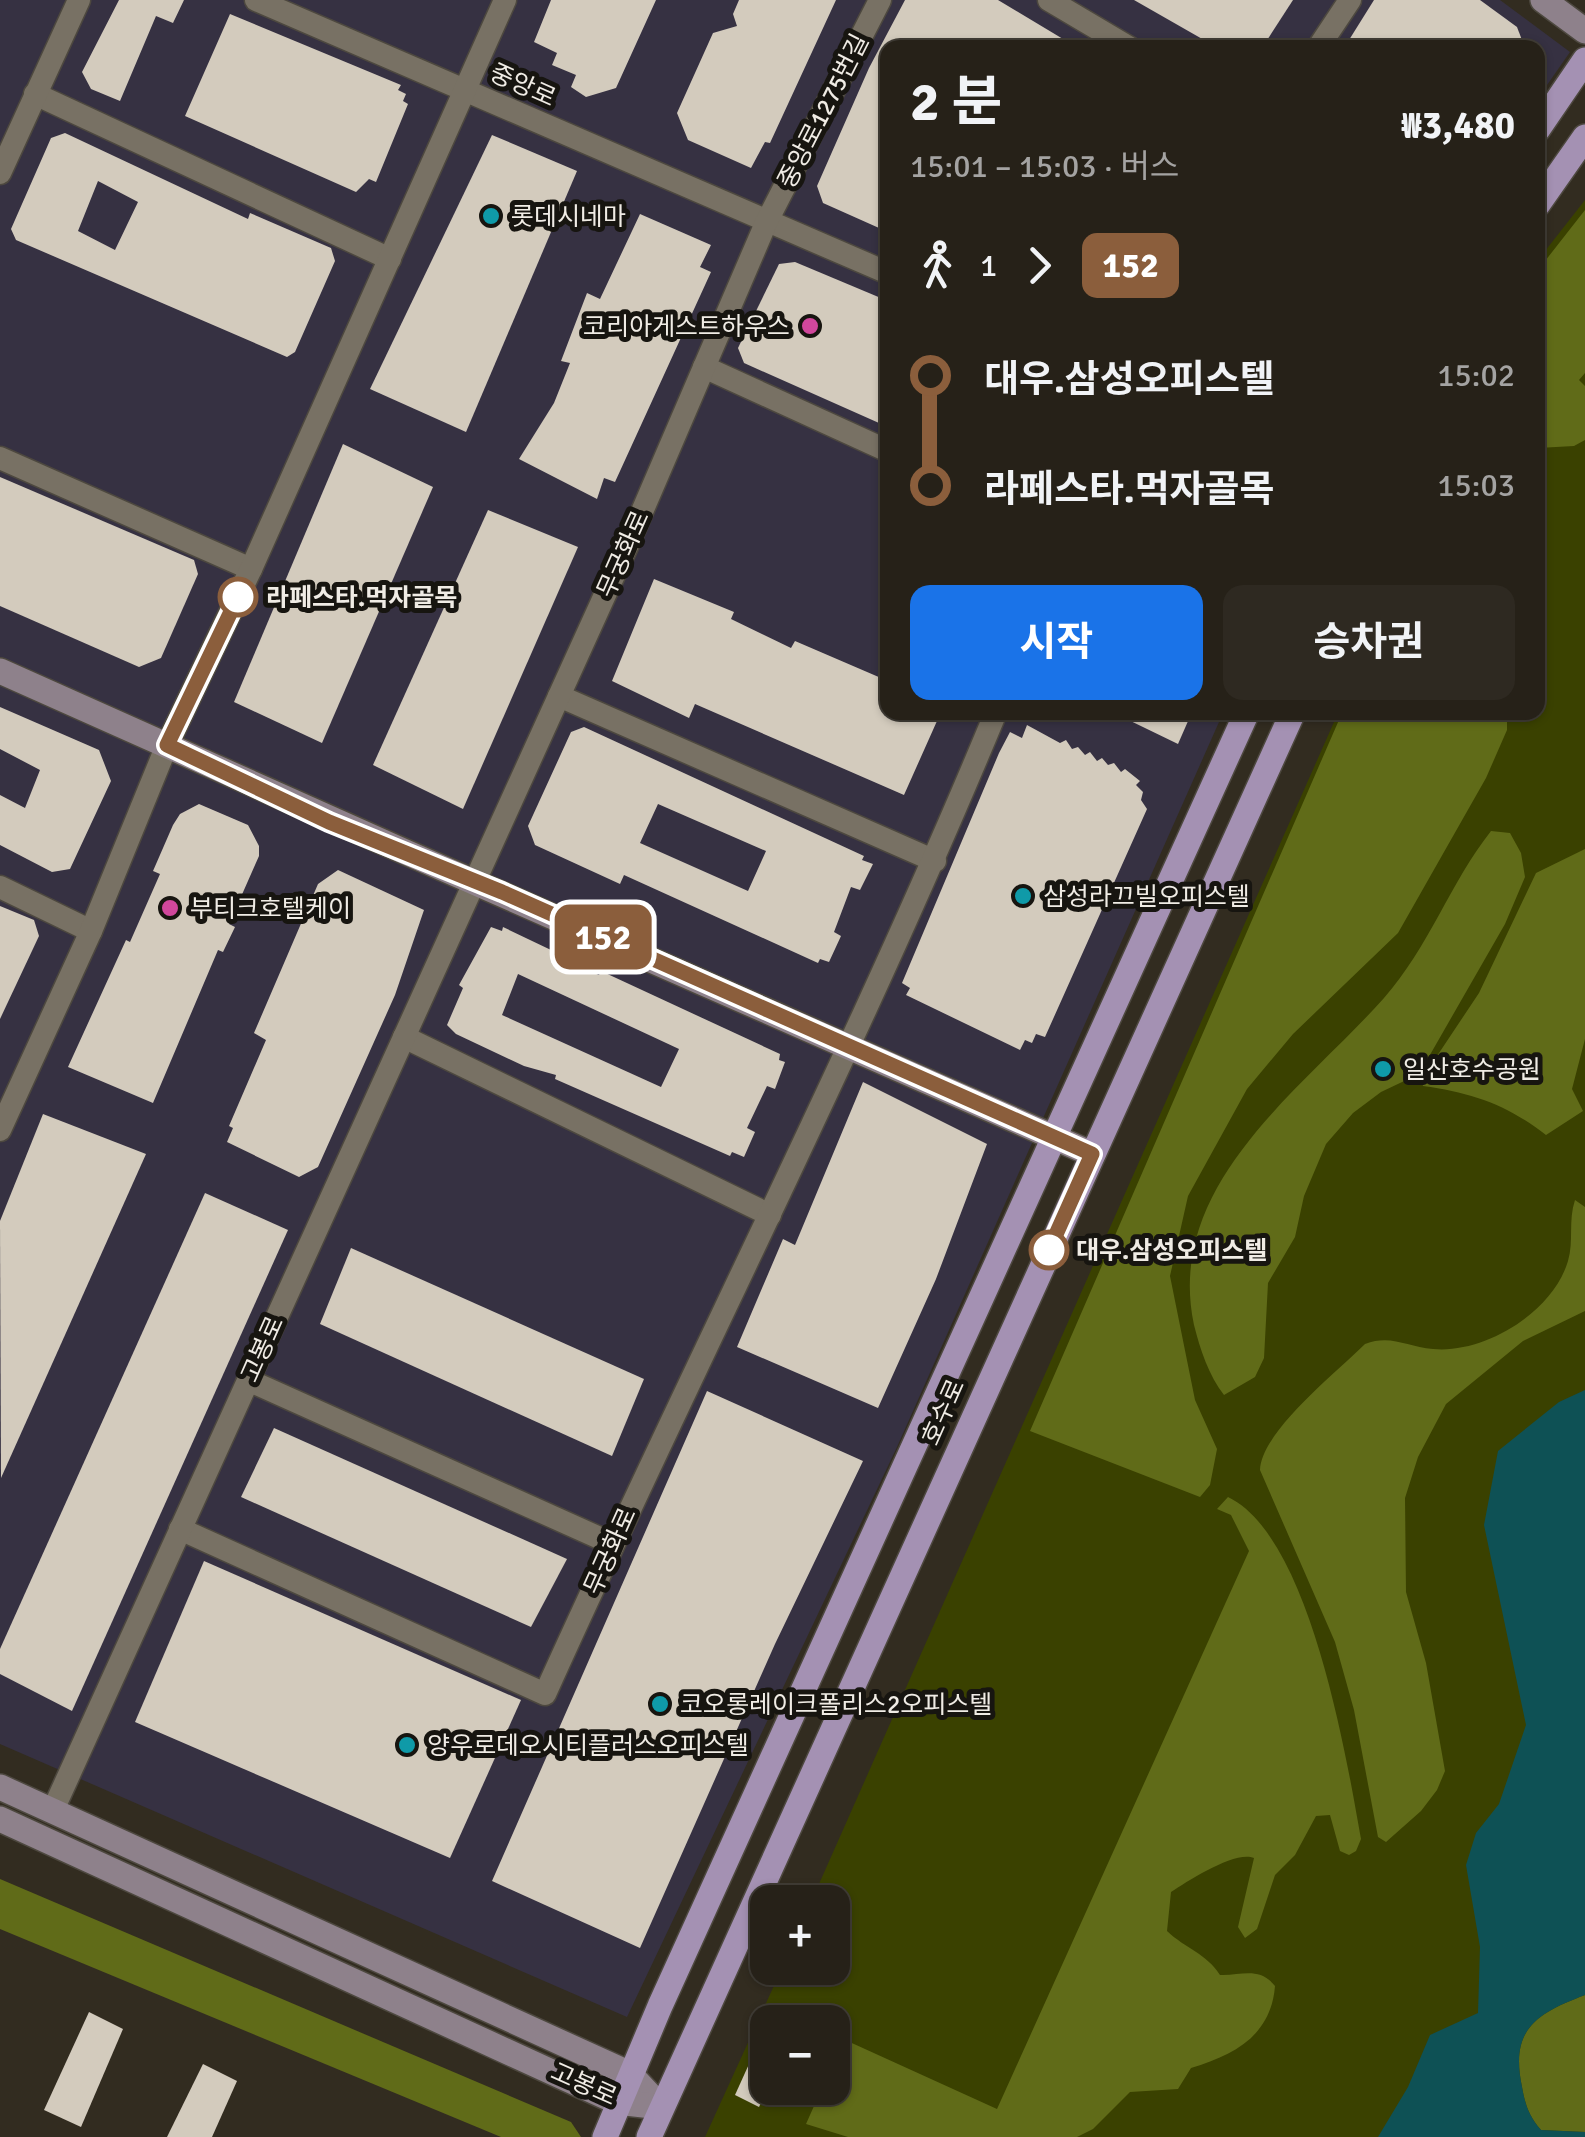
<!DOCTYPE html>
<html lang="ko">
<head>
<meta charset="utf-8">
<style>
	body { margin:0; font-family:Signika,"Noto Sans KR",sans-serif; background:#2e2921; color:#f1f3f6; height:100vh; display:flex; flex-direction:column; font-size:38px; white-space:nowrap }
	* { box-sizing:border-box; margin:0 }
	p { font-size:32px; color:#a4a3a2 }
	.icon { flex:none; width:55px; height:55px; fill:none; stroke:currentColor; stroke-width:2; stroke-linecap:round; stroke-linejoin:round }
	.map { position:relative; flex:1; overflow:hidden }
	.details { position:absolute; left:880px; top:40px; width:665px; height:680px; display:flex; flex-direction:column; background:#262118; border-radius:20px; box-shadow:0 2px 8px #0004,0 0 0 2px #423e37 }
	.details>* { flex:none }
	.badge { padding:0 20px; border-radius:15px; font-size:35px; line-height:65px }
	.fabs { position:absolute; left:750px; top:1885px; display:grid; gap:20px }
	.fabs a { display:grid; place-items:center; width:100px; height:100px; border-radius:20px; background:#262118; box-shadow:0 2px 8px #0004,0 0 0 2px #423e37; font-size:50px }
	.map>.badge { position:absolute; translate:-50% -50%; box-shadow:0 0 0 5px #fff }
	.legs { display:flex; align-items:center; gap:15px; height:110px; padding:0 30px; font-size:32px }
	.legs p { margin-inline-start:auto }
	.overview { display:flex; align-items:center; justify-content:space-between; height:170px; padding:0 30px }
	h1 { font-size:55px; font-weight:700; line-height:75px }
	.button { display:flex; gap:20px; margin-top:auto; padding:20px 30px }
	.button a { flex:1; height:115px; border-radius:20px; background:#1a73e8; color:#fff; font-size:40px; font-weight:700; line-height:115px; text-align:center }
	.button a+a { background:#2e2921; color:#f1f3f6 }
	ul { padding:0 30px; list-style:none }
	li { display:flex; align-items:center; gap:35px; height:110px; font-size:38px }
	li i { display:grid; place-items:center; width:15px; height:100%; margin:0 12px; background:currentColor }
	li i::after { content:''; width:25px; height:25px; margin:-12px; border:8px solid; border-radius:50%; background:#262118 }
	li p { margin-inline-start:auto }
	li:first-child i { background:linear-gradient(#0000 50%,currentColor 0) }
	li:last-child i { background:linear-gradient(currentColor 50%,#0000 0) }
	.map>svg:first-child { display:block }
	.commercial { fill:#363142 }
	.green { fill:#3a4100; fill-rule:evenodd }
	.forest { fill:#606b18 }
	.water { fill:#0e5155 }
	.building { fill:#d3cbbd; fill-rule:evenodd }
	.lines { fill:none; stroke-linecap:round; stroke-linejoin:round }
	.minor-casing { stroke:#4d483f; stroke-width:25 }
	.secondary-casing { stroke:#4d483f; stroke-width:28 }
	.primary-casing { stroke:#4d483f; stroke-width:28 }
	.minor { stroke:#787164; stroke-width:22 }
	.secondary { stroke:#8e818b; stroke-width:25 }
	.primary { stroke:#a491b3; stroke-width:25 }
	.line-1-casing { stroke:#fff; stroke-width:22 }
	.line-1 { stroke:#8b5e3c; stroke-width:15 }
	.culture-dot { fill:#0f9aa8; stroke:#171510; stroke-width:4 }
	.hotel-dot { fill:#d1479c; stroke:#171510; stroke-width:4 }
	.stop-1-dot { fill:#fff; stroke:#8b5e3c; stroke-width:5 }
	.labels { text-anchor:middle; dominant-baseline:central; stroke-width:10; stroke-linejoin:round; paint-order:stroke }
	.street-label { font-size:25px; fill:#f0ece5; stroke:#171510 }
	.poi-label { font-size:25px; fill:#f0ece5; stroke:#171510; text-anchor:start }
	.stop-label { font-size:25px; font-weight:bold; fill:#f0ece5; stroke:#171510; text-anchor:start }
</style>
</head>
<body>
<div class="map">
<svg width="1585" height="2137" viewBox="0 0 1585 2137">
	<rect width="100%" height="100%" fill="#322c20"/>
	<path class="commercial" d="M0,0h1500l70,52 -32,46v-50h-650v664l335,1 -326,734 -270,570 -627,-273z"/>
	<path class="green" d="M1585,200v1937h-880l77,-169h50v-66h-21l527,-1189 200,-1v-452zM768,2022h64v66h-64z"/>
	<g class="forest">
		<path d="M1585,210v163l-6,7 6,6v54l-11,6 -36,2v-178z"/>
		<path d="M1342,713h165v17l-21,48 -88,155 -105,101 -46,55 -59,107 -18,80 25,124 22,49 -7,36 -10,12 -170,-66z"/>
		<path d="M1491,831l19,2 11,20 4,24 -20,47 -86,150 -38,18 -28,21 -27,31 -22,52 -9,41 -27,46 -4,75 -9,19 -31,18c-15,-19 -24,-46 -30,-70 -30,-141 108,-235 190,-327 45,-51 66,-115 107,-167z"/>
		<path d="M1585,849v190l-13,50 11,22 -37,24c-40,-31 -74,-42 -123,-49l-2,-6 58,-87 57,-120z"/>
		<path d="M1575,1200l10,7v104l-62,30 -77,63 -28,53 -13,41 1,94 20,71 19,108 -8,19 -16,21 -35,31 -8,-5 -24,-127 -19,-68 -75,-172c1,-38 77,-98 105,-126 26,-10 42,3 68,5 52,5 120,-37 135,-88 6,-20 0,-40 7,-61z"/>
		<path d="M1228,1497c82,39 118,258 133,342l-5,12 -7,4 -9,-4 -10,-36 -14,1 -21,39 -20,20 -18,54 -12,9 -7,-11 16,-69c-18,-8 -65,22 -83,34l-4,39c19,18 39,22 53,44 21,1 39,-9 55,11 -4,50 -41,69 -84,82l-13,21 -48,3 -37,37 -16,8h-229l-42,-13 16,-36h10l1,-26 10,-23 154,70 252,-558 -18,-36 -14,-6z"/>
		<path d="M0,1879l571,243 10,15h-80l-501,-208z"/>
		<path d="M1585,1995v137l-44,-2c-12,-13 -16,-26 -19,-43 -12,-57 13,-73 63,-92z"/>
	</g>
	<path class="water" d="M1585,1390v605c-50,19 -75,35 -63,92 3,17 7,30 19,43l44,2v5h-207l30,-50 22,-52 48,-22 2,-66 -14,-82 10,-32 23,-29 27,-79 -42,-200 14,-74 61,-49z"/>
	<g class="building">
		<path d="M119,0h65l-11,23 -17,-7 -36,85 -29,-12 -9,-17z"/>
		<path d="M551,0h105l-40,88 -30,9 -15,-10 5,-12 -24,-10 5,-12 -23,-11z"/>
		<path d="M739,0h97l-66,143 -5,-1 -14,26 -63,-28 -11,-27 36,-80 24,-7 -4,-12z"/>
		<path d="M905,0h93l80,48h-98l-10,-7 -4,7h-78v184l-65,-29 -6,-17 52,-118z"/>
		<path d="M1134,0h159l-31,48h-44z"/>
		<path d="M1374,0h106l37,27 8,21h-181z"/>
		<path d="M230,14l171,71 -3,5 8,4 -3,7 5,3 -32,78 -7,-3 -13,13 -171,-76z"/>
		<path d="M65,133l183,86 2,-6 81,35 4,13 -40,91 -8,5 -271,-117 -5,-11 40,-91zM98,181l40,21 -23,48 -37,-19z"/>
		<path d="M492,135l85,36 -111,261 -96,-43z"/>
		<path d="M640,214l71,31 -11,22 11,5 -96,210 -11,-4 -7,21 -78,-40 35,-56 16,-40 -9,-2 26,-68 13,6z"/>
		<path d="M795,262l93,39v126l-144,-64 -6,-15 41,-84z"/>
		<path d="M343,444l90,43 -111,256 -88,-41z"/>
		<path d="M0,477l194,83 4,14 -37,84 -22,9 -139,-61z"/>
		<path d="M488,510l90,37 -115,262 -90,-44z"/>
		<path d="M654,579l80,33 -3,7 60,29 4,-7 93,40v31h53l-37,83 -209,-91 -6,14 -77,-37z"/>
		<path d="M0,707l99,43 12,31 -41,88 -18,3 -52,-27v-50l25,13 15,-38 -40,-21z"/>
		<path d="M1112,712h80l-14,32z"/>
		<path d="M1027,725l33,18 6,-3 6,9 6,-2 7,8 5,-3 7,9 5,-3 6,7 6,-2 7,9 4,-3 15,12 -4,4 7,7 -2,8 6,9 -102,228 -9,-3 -4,9 -7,-3 -5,10 -114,-55 4,-7 -8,-5 97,-230 11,-21 12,6z"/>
		<path d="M584,727l280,129 -2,4 11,4 -13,26 -9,-3 -17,45 7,4 -12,26 -9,-3 -2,4 -194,-88 -4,9 -85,-39 -7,-19 43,-94zM658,804l108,47 -18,40 -108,-48z"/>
		<path d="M199,804l49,21 11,21v10l-30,68 6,3 -12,25 -5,-2 -65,153 -85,-36 58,-127 4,2 30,-68 -7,-3 20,-46 7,-11z"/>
		<path d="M338,870l86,40 -29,85 -77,172 -19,10 -72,-35 6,-14 -4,-2 37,-86 -12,-7 64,-149z"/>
		<path d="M0,906l34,14 5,16 -39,83z"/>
		<path d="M491,927l11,4 1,-4 69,33 -2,4 29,11 2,-4 179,83 -1,6 6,2 -10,27 -8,-3 -20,42 8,4 -11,25 -12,-5 -2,4 -175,-77 1,-4 -32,-9 -68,-32 -9,-9 16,-37 -4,-3zM518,974l161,75 -18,38 -159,-72z"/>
		<path d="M863,1082l124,62 -51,135 -58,129 -141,-61 46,-108 12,6z"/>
		<path d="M43,1114l103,40 -145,324 -1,-257z"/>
		<path d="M205,1193l83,37 -216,481 -72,-37v-25z"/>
		<path d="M351,1248l293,131 -32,77 -292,-132z"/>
		<path d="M707,1391l156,70 -88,183 -135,304 -148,-67z"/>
		<path d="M274,1428l293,131 -36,68 -290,-130z"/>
		<path d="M204,1561l317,139 -71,158 -315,-136z"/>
		<path d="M89,2012l34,17 -42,98 -37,-17z"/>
		<path d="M754,2053l14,7v28l-9,19 -24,-12z"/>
		<path d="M203,2064l34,17 -25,56h-45z"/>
	</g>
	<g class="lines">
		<g class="minor-casing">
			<g id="minor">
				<path d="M256,0l632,273"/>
				<path d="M1049,0l81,48"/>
				<path d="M1318,48l32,-48"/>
				<path d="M35,94l355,165"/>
				<path d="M0,173l79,-173"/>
				<path d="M704,367l184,84"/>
				<path d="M0,458l251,111"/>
				<path d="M559,696l376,165"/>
				<path d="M0,887l91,44"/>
				<path d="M404,1037l366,178"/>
				<path d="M0,1130l91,-199 76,-186 84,-176 254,-569"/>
				<path d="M248,1380l365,164"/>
				<path d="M180,1529l365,165c148,-329 313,-648 451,-982"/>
				<path d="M53,1810l576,-1268 137,-319 114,-223"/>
			</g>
		</g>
		<g class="secondary-casing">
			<g id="secondary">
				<path d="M1543,0l42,31"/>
				<path d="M0,671c363,163 728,324 1092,483"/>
				<path d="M0,1787l630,287 31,33"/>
				<path d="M0,1819l617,283 44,5"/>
			</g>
		</g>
		<g class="primary-casing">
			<g id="primary">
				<path d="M1538,129l47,-69"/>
				<path d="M1538,204l47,-67"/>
				<path d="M605,2137l55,-131 587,-1294"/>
				<path d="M649,2137l644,-1425"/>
			</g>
		</g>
		<use href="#minor" class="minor"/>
		<use href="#secondary" class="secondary"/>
		<use href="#primary" class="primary"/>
	</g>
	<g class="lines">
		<g class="line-1-casing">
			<path id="line-1" d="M238,597l-71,148 162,77 173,70 590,262 -43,96"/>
		</g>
		<use href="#line-1" class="line-1"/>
	</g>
	<g class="culture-dot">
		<circle cx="491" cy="216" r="10"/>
		<circle cx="1023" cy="896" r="10"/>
		<circle cx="1383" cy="1069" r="10"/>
		<circle cx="660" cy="1704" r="10"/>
		<circle cx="407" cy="1745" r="10"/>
	</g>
	<g class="hotel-dot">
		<circle cx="810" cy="326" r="10"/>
		<circle cx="170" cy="908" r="10"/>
	</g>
	<g class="stop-1-dot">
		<circle cx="238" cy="597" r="18"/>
		<circle cx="1049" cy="1250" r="18"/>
	</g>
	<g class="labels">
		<g class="street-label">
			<text transform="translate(523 85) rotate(24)">중앙로</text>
			<text transform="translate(823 111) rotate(-63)">중앙로1275번길</text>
			<text transform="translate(623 554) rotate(-66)">무궁화로</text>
			<text transform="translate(262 1349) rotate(-66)">고봉로</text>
			<text transform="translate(943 1412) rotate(-66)">호수로</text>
			<text transform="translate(610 1551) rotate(-66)">무궁화로</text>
			<text transform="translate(584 2084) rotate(24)">고봉로</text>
		</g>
		<g class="poi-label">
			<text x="511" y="216">롯데시네마</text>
			<text x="790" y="326" text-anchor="end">코리아게스트하우스</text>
			<text x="1043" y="896">삼성라끄빌오피스텔</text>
			<text x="190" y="908">부티크호텔케이</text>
			<text x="1403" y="1069">일산호수공원</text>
			<text x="680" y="1704">코오롱레이크폴리스2오피스텔</text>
			<text x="427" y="1745">양우로데오시티플러스오피스텔</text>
		</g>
		<g class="stop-label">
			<text x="266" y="597">라페스타.먹자골목</text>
			<text x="1076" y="1250">대우.삼성오피스텔</text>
		</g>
	</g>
</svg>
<div class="fabs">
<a>+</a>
<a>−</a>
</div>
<b class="badge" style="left:603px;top:937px;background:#8b5e3c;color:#fff">152</b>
<section class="details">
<div class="overview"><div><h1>2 분</h1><p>15:01 – 15:03 · 버스</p></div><b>₩3,480</b></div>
<div class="legs"><svg class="icon" aria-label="walk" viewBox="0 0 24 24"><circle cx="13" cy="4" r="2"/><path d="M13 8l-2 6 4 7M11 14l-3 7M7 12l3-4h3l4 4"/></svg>1<svg class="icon" aria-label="forward" viewBox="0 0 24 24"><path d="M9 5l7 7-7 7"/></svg><b class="badge" style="background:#8b5e3c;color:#fff">152</b></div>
<ul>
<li><i style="color:#8b5e3c"></i><b>대우.삼성오피스텔</b><p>15:02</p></li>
<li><i style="color:#8b5e3c"></i><b>라페스타.먹자골목</b><p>15:03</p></li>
</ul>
<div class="button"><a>시작</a><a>승차권</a></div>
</section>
</div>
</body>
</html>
